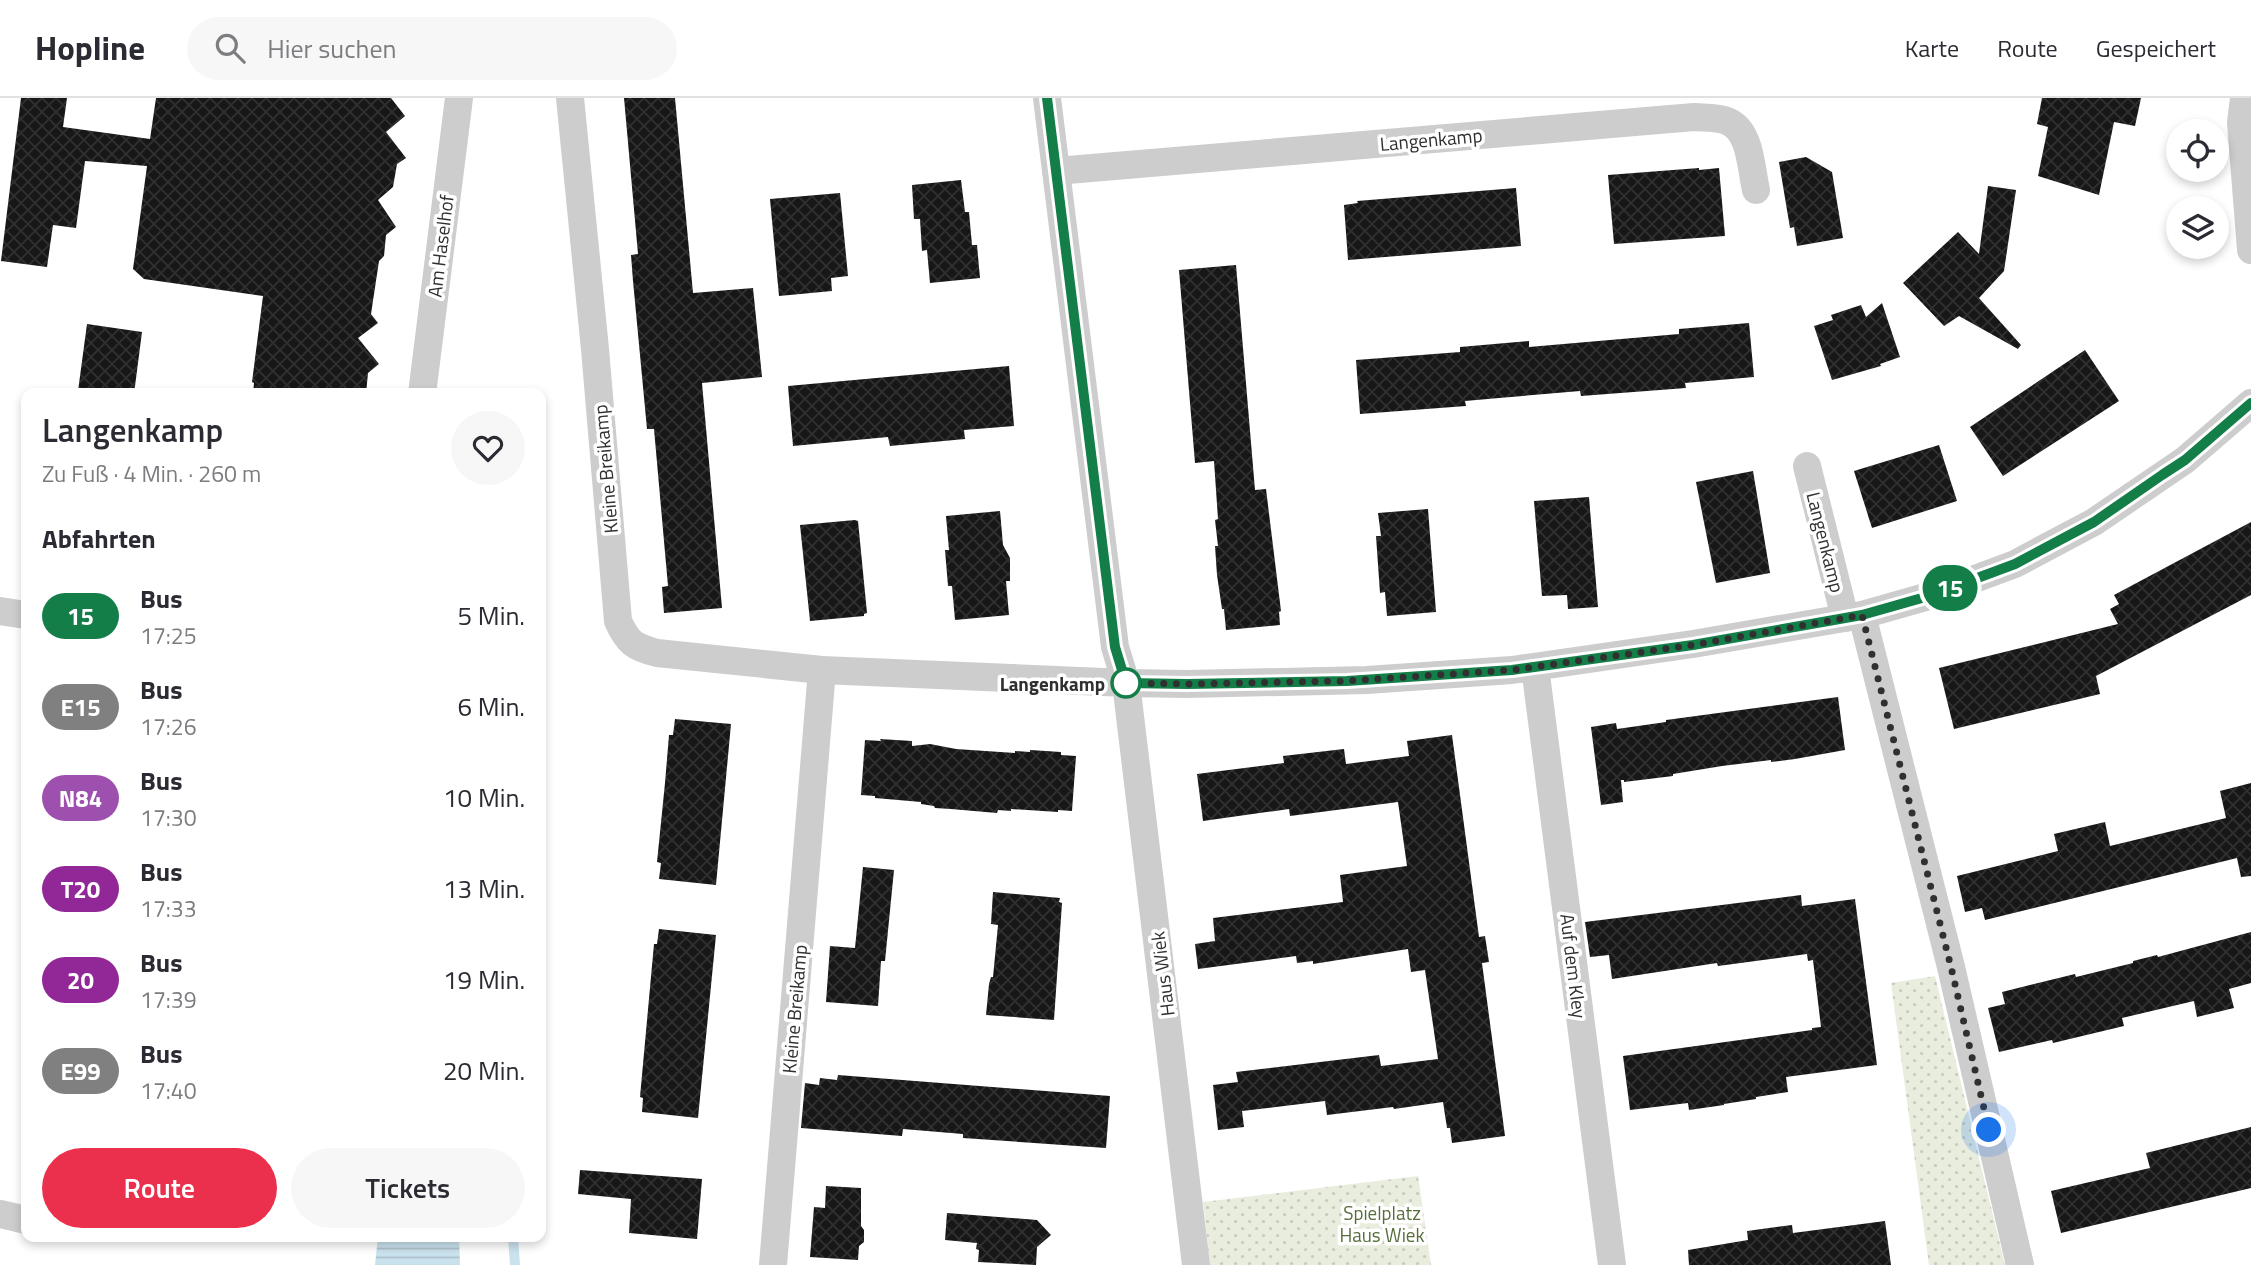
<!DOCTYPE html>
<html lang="de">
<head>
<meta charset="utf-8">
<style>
	body { margin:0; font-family:"Titillium Web",sans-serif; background:#f7f7f7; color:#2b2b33; height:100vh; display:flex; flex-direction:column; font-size:26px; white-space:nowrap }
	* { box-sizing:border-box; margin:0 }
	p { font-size:23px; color:#7c7c81 }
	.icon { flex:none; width:38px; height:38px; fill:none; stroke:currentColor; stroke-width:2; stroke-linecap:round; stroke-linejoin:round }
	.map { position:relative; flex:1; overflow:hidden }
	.details { position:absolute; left:21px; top:290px; width:525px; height:854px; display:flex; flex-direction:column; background:#fff; border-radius:14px; box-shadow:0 4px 10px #0003 }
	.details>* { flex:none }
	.badge { padding:0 14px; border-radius:23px; font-size:24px; line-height:46px }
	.buttons { position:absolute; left:2166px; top:21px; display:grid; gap:14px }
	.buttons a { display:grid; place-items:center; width:63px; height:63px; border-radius:50%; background:#fff; box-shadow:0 4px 10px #0003; font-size:35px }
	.you { position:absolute; width:35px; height:35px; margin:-18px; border:5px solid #fff; border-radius:50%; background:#1a73e8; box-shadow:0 0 0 10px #1a73e833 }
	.map>.badge { position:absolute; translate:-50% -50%; box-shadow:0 0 0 4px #fff }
	h2 { padding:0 21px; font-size:26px; line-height:63px }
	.round { display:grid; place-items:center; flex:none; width:74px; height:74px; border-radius:37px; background:#f7f7f7 }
	.head { display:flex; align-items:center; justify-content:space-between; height:119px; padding:0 21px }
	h1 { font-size:33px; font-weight:600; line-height:52px }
	.button { display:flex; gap:14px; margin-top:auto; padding:14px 21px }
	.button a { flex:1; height:80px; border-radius:42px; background:#ea304c; color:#fff; font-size:28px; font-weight:600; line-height:80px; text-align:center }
	.button a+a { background:#f7f7f7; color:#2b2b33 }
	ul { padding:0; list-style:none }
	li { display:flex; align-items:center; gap:21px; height:91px; padding:0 21px }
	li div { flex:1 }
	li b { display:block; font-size:26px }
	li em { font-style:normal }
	li .badge { min-width:77px; font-weight:700; text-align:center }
	header { display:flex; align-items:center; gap:42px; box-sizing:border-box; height:98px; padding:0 35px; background:#fff; border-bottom:2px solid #e1e1e2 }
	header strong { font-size:33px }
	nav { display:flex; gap:38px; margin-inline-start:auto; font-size:24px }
	.search { width:490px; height:63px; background:#f7f7f7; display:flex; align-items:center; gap:18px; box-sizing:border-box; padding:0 24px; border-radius:38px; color:#7c7c81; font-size:26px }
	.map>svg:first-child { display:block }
	.park { fill:url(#park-dots) }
	.water { fill:url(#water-rules) }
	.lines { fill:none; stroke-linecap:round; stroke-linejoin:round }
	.stream { stroke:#cae2ed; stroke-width:10 }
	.building { fill:url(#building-cross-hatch) }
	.minor { stroke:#cdcdcd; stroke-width:28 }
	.line-casing { stroke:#fff; stroke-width:16 }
	.line { stroke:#137e48; stroke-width:10 }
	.walk { stroke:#303030; stroke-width:7; stroke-dasharray:0 12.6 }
	.stop-dot { fill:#fff; stroke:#137e48; stroke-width:3.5 }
	.labels { text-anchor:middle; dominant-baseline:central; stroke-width:7; stroke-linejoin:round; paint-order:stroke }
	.street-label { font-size:19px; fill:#303030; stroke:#fff }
	.stop-label { font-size:19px; font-weight:bold; fill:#303030; stroke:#fff; text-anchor:end }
	.park-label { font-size:19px; fill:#576e3c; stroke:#fff }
</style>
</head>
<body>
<header>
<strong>Hopline</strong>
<div class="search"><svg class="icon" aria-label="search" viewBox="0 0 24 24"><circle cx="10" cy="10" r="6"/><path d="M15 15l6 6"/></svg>Hier suchen</div>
<nav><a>Karte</a><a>Route</a><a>Gespeichert</a></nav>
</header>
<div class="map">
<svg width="2251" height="1167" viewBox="0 0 2251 1167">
	<defs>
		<pattern id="park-dots" width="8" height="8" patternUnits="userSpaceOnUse" patternTransform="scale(1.75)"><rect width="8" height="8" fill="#e8edde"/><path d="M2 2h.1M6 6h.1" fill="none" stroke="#c7ccbf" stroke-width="1.8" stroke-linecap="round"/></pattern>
		<pattern id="water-rules" width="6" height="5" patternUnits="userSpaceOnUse" patternTransform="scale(1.75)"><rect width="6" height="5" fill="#cae2ed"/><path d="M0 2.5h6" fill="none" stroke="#aec2cc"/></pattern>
		<pattern id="building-cross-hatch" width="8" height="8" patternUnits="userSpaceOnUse" patternTransform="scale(1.75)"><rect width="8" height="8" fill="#171717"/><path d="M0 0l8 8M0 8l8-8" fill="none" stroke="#303030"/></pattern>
	</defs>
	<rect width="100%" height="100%" fill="#fff"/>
	<g class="park">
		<path d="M1935,878l70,289h-76l-38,-282z"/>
		<path d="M1418,1078l13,89h-221l-7,-63z"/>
	</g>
	<path class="water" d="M378,1139h81l1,28h-85z"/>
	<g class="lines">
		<path class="stream" d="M513,1139l2,28"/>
	</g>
	<g class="building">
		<path d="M21,0h46l-4,29 87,12 6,-41h235l14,18 -19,16 20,26 -9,6 -4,23 -15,13 18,27 -10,8 -2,21 -5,5 -8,53 7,9 -20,15 21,26 -11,9 -2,21h-113l1,-11 -2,-1 11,-86 -119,-17 -11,-10 14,-103 -62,-5 -9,67 -23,-3 -6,42 -46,-6z"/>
		<path d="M624,0h51l18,195 60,-5 9,89 -60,6 20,225 -58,5 -2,-26 6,-1 -14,-157h-7l-14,-148 -2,-26 7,-1z"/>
		<path d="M2042,0h99l-6,28 -21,-4 -15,73 -61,-19 10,-49 -11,-3z"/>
		<path d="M1806,59l26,15 11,66 -46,8 -3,-19 -4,1 -11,-66z"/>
		<path d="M1699,70v2l20,-2 6,68 -111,8 -6,-69z"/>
		<path d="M961,82l4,32h4l3,33h5l3,33 -50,5 -3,-33 -5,1 -2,-32h-6l-2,-34z"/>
		<path d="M1988,88l28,4 -12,81 -25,27 42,47 -3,4 -59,-33 -15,10 -41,-43 55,-51 21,22z"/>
		<path d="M1516,90l5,58 -173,14 -4,-55 14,-2 -1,-2z"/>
		<path d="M840,95l8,83 -17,2 1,13 -53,5 -9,-97z"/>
		<path d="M1236,167l19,225 11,-1 15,122 -2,1 1,13 -54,5 -2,-21h-2l-5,-34 -2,-29h3l-3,-26 3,-1 -4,-58 -19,2 -16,-193z"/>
		<path d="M1882,205l18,54 -20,7 1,2 -49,14 -18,-54 19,-6 -2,-5 30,-10 5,12z"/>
		<path d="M1749,225l5,54 -69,6 1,5 -105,8 -1,-5 -81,7 -34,3 1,5 -106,8 -4,-54 104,-8v-5l69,-6v6l150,-13v-5z"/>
		<path d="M87,226l55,8 -8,62h-53v-3h-3z"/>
		<path d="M2085,252l34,51 -116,75 -33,-49z"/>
		<path d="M1009,268l5,60 -50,4 1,9 -75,7 -2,-9 -95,9 -5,-60z"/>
		<path d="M1939,347l18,56 -85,27 -18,-57z"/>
		<path d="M1753,373l17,102 -54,10 -20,-101z"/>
		<path d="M1589,399l9,110 -30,2 -1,-14 -25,1 -8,-95z"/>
		<path d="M1428,411l8,103 -49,4 -2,-24 -5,1 -4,-57h5l-3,-23z"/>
		<path d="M1000,413l3,34 7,13v23h-4l3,34 -54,5 -3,-34h-4l-3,-36h4l-3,-34z"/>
		<path d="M855,422l3,1 9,92 -3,1v2l-54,5 -10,-96z"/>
		<path d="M2251,424v73l-155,81 4,18 -146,35 -15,-61 179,-44 -8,-15 9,-5 -5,-9z"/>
		<path d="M1838,599l7,53 -50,9 -24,3v-2l-49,6 -49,8v2l-49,6v-2h-3l2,22 -22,3 -10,-78 25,-4 1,6 49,-7v-2z"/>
		<path d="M675,621l56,5 -15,161 -57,-6 2,-16 -4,-1 8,-79 4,-48h4z"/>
		<path d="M1452,637l27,202 6,-1 4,26 -7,1 23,173 -53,7 -2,-15h-3l-4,-26 -49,7 -1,-2 -66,8 -2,-14 -83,10 2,16 -26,3 -5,-45 25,-3 -2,-10 143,-17 2,11 57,-7 -13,-89 -14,2 -3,-23 -95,15v-3l-16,2 -1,-7 -98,13 -3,-25 20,-3 -2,-23 130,-16 -3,-27 67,-9 -9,-64 -108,14 -1,-7 -86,12 -6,-47 87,-11 -1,-7 61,-7 2,15 63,-8 -2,-15z"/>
		<path d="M880,641l32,2v5l18,-2 26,5 59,4v-2l15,1v-2l31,2v3l15,1 -4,55 -14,-1v2l-47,-3v2l-13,-1 -1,3 -46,-4 -16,-1 -1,-2 -13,-2v-2l-46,-4v-2l-14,-1 4,-55 16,1z"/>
		<path d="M2251,685v93l-10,1 -4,-19 -252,62 -3,-12 -17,4 -8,-36 101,-25 -4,-17 51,-12 5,24 116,-28 -6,-27z"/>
		<path d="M863,769l31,3 -9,91h-4l-3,45 -52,-4 4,-56 25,2z"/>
		<path d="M993,794l67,6 -1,4 3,1 -8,117 -68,-5 3,-31 2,-7h2l5,-52 -7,-1z"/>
		<path d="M1801,797l1,11 53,-7 22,166 -91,12 2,15 -32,5v2l-32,5v1l-35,5 -1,-7 -58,7 -7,-54 189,-26v-2l9,-1 -8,-67 -5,1 -1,-7 -89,12 -1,-3 -105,16 -3,-24 -19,2 -5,-35z"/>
		<path d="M659,831l57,6 -18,183 -56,-6 1,-14 -3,-1 14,-153h3z"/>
		<path d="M2251,834v51l-22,6 5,19 -37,9 -3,-16 -72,17 2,8 -71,17 -1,-3 -53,12 -11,-44 17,-4 -3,-12 73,-18 1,3 57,-14v-2l24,-6 1,2z"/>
		<path d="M838,977l272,21 -4,52 -143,-10v-4l-60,-5 -1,7 -101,-8 4,-45 14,2 1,-7 17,2z"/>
		<path d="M2251,1029v61l-190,45 -10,-42 99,-23 -4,-15z"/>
		<path d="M580,1072l122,9 -5,60 -68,-6 2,-34 -53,-5z"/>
		<path d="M826,1088l35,2v38l3,4v12l-5,4 -1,14 -48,-3 4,-50 11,1z"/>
		<path d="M947,1115l90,7 14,15 -14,12 -1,18 -58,-3 1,-12 -3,-1 1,-6 -32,-3z"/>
		<path d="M1885,1123l6,44h-202l-1,-15 60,-10 -1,-9 45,-6 1,8z"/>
	</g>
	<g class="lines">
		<g class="minor">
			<path d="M570,0l25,251 23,272c10,22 16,26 39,32l165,17 304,13 70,582"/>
			<path d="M1047,0l68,549 11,36 61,1 180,-4 145,-10 181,-26 169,-29 67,-19 86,-32 79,-42 91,-62 66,-57"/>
			<path d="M2244,0l-3,25 10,127"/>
			<path d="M1056,73l638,-54c10,1 23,0 33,4 24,9 24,48 29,69"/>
			<path d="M422,296l37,-296"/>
			<path d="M1807,368l38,152"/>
			<path d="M0,513l26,4"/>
			<path d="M1862,517l89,352 69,298"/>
			<path d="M1535,569l77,598"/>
			<path d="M0,1116l26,6"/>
			<path d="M773,1167l49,-595"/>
		</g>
	</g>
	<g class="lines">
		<g class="line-casing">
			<path id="line" d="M1047,0l68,549 11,36 61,1 160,-3 165,-11 181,-25 169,-30 67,-19 86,-32 79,-42 68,-47 23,-15 66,-57"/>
		</g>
		<use href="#line" class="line"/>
		<path class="walk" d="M1126,585l61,1 160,-3 165,-11 181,-25 169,-30 89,352 38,163"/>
	</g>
	<circle class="stop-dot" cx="1126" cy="585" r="14"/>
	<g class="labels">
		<g class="street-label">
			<text transform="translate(1431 41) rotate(-5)">Langenkamp</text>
			<text transform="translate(440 148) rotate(-83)">Am Haselhof</text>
			<text transform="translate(605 371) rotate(-95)">Kleine Breikamp</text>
			<text transform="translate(1826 444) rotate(76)">Langenkamp</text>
			<text transform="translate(1574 868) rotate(83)">Auf dem Kley</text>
			<text transform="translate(1162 876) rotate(-97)">Haus Wiek</text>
			<text transform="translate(794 911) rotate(-85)">Kleine Breikamp</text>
		</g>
		<g class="stop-label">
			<text x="1105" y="585">Langenkamp</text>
		</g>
		<g class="park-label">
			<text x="1382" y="1114">Spielplatz<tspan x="1382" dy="22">Haus Wiek</tspan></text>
		</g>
	</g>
</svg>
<div class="buttons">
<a><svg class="icon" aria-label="locate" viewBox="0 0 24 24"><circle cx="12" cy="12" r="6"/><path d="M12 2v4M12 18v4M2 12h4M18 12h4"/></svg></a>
<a><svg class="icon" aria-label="layers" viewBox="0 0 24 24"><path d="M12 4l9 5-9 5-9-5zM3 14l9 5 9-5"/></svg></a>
</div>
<div class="you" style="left:1989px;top:1032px"></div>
<b class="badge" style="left:1950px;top:490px;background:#137e48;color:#fff">15</b>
<section class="details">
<div class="head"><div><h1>Langenkamp</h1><p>Zu Fuß · 4 Min. · 260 m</p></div><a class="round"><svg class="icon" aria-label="heart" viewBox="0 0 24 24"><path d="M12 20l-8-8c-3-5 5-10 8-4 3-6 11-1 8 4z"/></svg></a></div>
<h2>Abfahrten</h2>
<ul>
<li><span class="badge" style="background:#137e48;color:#fff">15</span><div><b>Bus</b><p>17:25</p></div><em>5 Min.</em></li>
<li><span class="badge" style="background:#808080;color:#fff">E15</span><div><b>Bus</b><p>17:26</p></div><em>6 Min.</em></li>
<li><span class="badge" style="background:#9e50ae;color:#fff">N84</span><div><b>Bus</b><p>17:30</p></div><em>10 Min.</em></li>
<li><span class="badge" style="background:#922898;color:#fff">T20</span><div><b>Bus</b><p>17:33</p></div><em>13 Min.</em></li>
<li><span class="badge" style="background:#922898;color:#fff">20</span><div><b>Bus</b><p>17:39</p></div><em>19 Min.</em></li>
<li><span class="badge" style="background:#808080;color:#fff">E99</span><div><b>Bus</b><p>17:40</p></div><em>20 Min.</em></li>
</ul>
<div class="button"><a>Route</a><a>Tickets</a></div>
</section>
</div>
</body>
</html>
